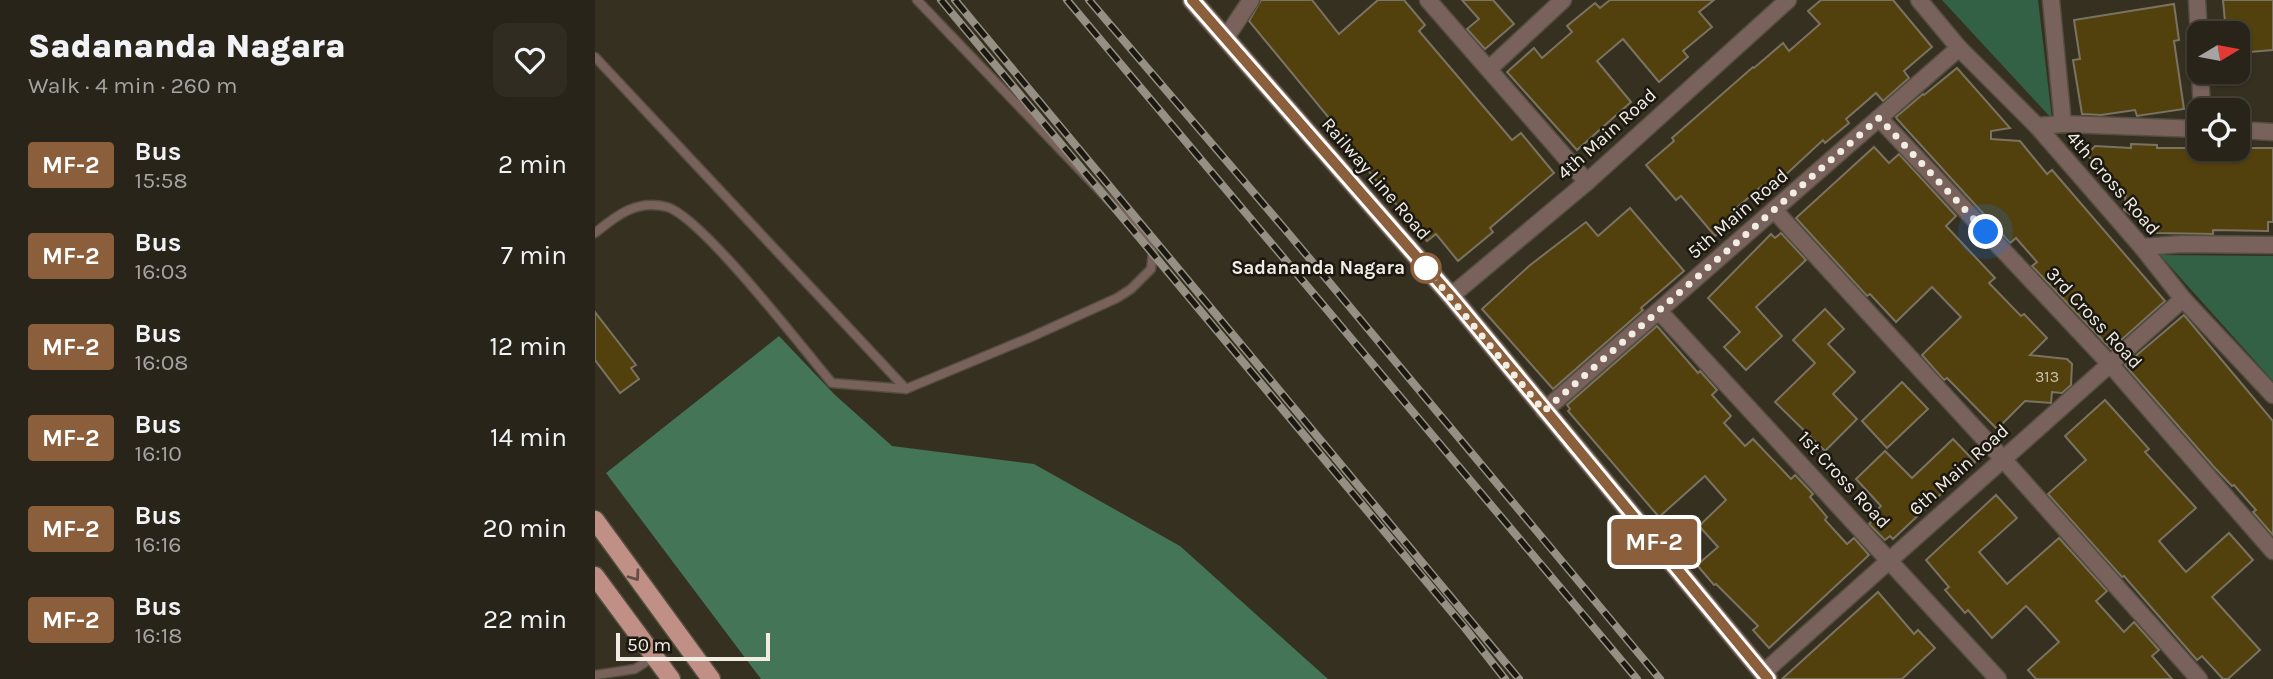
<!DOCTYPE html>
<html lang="en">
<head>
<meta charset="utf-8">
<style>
	body { margin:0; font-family:Karla,sans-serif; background:#302c22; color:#f1f3f6; height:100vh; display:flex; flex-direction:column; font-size:26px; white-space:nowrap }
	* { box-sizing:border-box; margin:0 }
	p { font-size:23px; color:#a5a4a2 }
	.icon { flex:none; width:38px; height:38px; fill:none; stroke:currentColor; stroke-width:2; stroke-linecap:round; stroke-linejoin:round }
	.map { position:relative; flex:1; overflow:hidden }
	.details { display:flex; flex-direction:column; background:#282419; width:595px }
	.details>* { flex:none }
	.badge { padding:0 14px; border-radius:5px; font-size:24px; line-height:46px }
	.needle { width:46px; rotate:80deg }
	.buttons { position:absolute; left:1592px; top:21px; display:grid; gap:14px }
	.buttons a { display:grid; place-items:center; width:63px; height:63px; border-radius:14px; background:#282419; box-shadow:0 2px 5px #0004,0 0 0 2px #444138; font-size:35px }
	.scale { position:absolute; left:21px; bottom:18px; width:154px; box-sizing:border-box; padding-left:7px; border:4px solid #f1ede3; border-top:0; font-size:19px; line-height:24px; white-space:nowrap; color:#f1ede3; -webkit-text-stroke:5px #1b1811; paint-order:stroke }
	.you { position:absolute; width:35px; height:35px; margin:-18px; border:5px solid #fff; border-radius:50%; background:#1a73e8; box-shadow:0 0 0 10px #1a73e833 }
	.map>.badge { position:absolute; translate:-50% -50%; box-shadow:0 0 0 4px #fff }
	.round { display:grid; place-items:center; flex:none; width:74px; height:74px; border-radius:14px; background:#302c22 }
	.headline { display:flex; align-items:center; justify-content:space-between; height:119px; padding:0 28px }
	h1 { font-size:33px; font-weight:800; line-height:52px }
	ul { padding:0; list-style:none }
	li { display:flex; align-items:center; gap:21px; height:91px; padding:0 28px }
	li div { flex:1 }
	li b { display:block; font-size:26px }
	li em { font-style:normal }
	li .badge { min-width:77px; font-weight:700; text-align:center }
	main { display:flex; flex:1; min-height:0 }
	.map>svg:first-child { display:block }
	.green { fill:#336145 }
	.forest { fill:#447557 }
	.building { fill:#53410d; stroke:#7a7362; stroke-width:2 }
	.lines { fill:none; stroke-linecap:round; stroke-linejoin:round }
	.lane-casing { stroke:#544e40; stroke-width:11 }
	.street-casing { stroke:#544e40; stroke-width:19 }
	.secondary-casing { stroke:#544e40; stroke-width:21 }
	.primary-casing { stroke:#544e40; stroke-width:21 }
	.lane { stroke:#79615c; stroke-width:8 }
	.street { stroke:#79615c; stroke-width:16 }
	.secondary { stroke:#a17c74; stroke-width:18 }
	.primary { stroke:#c09086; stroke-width:18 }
	.rail-casing { stroke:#959083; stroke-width:8 }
	.rail { stroke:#1b1811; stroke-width:5; stroke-dasharray:16; stroke-linecap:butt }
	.oneway { stroke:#654e46 }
	.line-casing { stroke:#fff; stroke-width:16 }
	.line { stroke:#8b5e3c; stroke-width:10 }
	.walk { stroke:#f1ede3; stroke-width:7; stroke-dasharray:0 12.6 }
	.stop-dot { fill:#fff; stroke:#8b5e3c; stroke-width:3.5 }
	.labels { text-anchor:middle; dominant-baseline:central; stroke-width:5; stroke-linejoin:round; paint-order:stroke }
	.number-label { font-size:16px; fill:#cac2ae }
	.street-label { font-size:19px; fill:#f1ede3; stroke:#1b1811 }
	.stop-label { font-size:19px; font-weight:bold; fill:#f1ede3; stroke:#1b1811; text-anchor:end }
</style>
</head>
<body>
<main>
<section class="details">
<div class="headline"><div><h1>Sadananda Nagara</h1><p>Walk · 4 min · 260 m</p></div><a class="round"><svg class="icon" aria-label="heart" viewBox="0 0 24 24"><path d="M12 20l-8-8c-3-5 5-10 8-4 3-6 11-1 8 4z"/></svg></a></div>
<ul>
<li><span class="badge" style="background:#8b5e3c;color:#fff">MF-2</span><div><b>Bus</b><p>15:58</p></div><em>2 min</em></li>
<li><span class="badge" style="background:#8b5e3c;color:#fff">MF-2</span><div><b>Bus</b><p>16:03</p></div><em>7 min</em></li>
<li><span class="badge" style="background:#8b5e3c;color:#fff">MF-2</span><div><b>Bus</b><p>16:08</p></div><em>12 min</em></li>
<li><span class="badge" style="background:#8b5e3c;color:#fff">MF-2</span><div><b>Bus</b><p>16:10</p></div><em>14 min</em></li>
<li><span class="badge" style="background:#8b5e3c;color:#fff">MF-2</span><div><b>Bus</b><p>16:16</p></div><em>20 min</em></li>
<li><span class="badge" style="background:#8b5e3c;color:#fff">MF-2</span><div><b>Bus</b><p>16:18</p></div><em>22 min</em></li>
</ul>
</section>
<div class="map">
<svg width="1678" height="679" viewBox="0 0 1678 679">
	<rect width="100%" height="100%" fill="#363021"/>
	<g class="green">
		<path d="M1347,0h96l14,119z"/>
		<path d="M1565,255l113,1v125z"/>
	</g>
	<path class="forest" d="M184,336l55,58 58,52 142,18 146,82 148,133h-567l-155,-206z"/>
	<g class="building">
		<path d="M666,0h51l27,34 39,-34h26l21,25 -6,6 93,109 9,-7 33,40 -64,55 3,4 -35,29 -22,-27 -9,7 -91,-109 3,-2 -90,-109z"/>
		<path d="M867,0h31l21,24 -29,25 -18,-20 12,-10z"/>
		<path d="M1015,0h104l-15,12 13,15 -29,24 5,6 -29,25 -36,-43 -26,22 34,41 -54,48 -70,-78 27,-24 8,10 30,-26 -5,-6 28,-23 5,5z"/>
		<path d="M1226,0h72l39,47 -28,24 5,7 -26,23 -7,-8 -30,26 3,4 -24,20 -2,-3 -56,52 -5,-6 -29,25 5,5 -23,20 -34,-40 -5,4 -30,-35 28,-24 -2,-3 81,-71 1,1 29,-25 6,8 31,-27 -12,-13z"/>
		<path d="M1628,0h50v50l-35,3v-20h-12z"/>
		<path d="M1579,4l5,36 -5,1 10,68 -47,7 -2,-6 -34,5 -19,-1 -9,-54 7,-1 -6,-39z"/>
		<path d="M1362,68l53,60 -19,3v8l29,2 27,33 5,-4 113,131 -54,48 -79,-83 5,-4 -21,-24 -6,5 -113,-124 -1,-2 27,-23 1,1z"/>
		<path d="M1536,144l26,1v3h116v74h-5v9l-55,-1v4l-56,-1 -33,-23 2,-17 -39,-38 8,-9 36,2z"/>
		<path d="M1279,147l15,16 10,-9 57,62 -10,10 49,52 -6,5 32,33 3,-2 23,24 -17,17 37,4 5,5 -1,21 -9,8 -10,-1 -1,11 -26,-2 -28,28 -50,-51 -3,2 -22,-25 39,-38 -29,-30 -36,35 -26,-28 -3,2 -71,-78z"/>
		<path d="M1035,208l54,63 -43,37 2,2 -90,79 -71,-80 47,-43 57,-44 12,14z"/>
		<path d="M1186,233l25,27 -50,47 26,29 -36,34 -22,-23 16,-15 -32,-34 63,-64 4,4z"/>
		<path d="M1230,309l19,20 -16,15 27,28 -22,22 24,25 -32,32 -50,-49 40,-39 -22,-23z"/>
		<path d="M0,312l41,53 -5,3 8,11 -19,14 -25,-33z"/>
		<path d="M1589,315l89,106v114l-20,-23 3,-2 -22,-25 -2,1 -18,-19 -89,-102z"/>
		<path d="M1062,326l41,47 2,-2 17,19 -5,5 19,21 -7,7 21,23 8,-7 38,40 4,-4 18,19 -3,3 17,20 -2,3 22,24 7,-6 15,17 -100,93 -16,-18 5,-4 -42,-42 -2,1 -17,-20 21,-18 -19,-21 27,-26 -21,-24 -46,41 -91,-106 2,-2 -3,-4z"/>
		<path d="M1307,382l26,27 -41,39 -25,-27z"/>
		<path d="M1510,400l44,49 -4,3 51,56 -37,33 27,31 43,-39 24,27 -41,37 48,53 -32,29h-5l-21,-23 -5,4 -73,-84 -2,1 -74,-83 38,-34 -21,-24z"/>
		<path d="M1358,439l22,23 -82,77 -3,-3 -5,4 -16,-16 5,-5 -3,-3 10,-10 -25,-27 29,-28 27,27z"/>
		<path d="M1401,495l21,23 -38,34 28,32 52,-46 48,53 -11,10 28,31 10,-10 25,28 -7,6 20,23h-136l-8,-9 31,-28 -27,-30 -6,-6 -34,32 -24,-28 -3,3 -20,-23 4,-3 -23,-27z"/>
		<path d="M1283,592l36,42 4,-4 17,18 -33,31h-120z"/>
	</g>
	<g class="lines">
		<g class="lane-casing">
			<g id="lane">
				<path d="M0,57l311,332"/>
				<path d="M0,233c22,-18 42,-34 72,-26 35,10 136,142 165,176l74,6 125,-52 86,-39 14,-9 20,-20 2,-16 -7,-14 -229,-239"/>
				<path d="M0,675l40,-6 20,-13"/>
			</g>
		</g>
		<g class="street-casing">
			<g id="street">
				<path d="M833,0l159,182"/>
				<path d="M1324,0l40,48 78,78 105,121 41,52 90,96"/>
				<path d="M1602,0l3,56"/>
				<path d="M630,39l26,-39"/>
				<path d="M895,68l73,-68"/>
				<path d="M1605,72l2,38"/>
				<path d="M1284,118l231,246 163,187"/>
				<path d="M1468,124l137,5"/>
				<path d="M1442,126l26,-2 -12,-124"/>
				<path d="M1643,130l35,2"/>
				<path d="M1179,210l229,249 196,220"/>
				<path d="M1547,247l40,-3 91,1"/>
				<path d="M856,296l136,-114 201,-182"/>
				<path d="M1064,311l339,368"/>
				<path d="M949,411l415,-363"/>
				<path d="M1168,673l420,-374"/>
			</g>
		</g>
		<g class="secondary-casing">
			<path id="secondary" d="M597,0l259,296 317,383"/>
		</g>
		<g class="primary-casing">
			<g id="primary">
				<path d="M0,520l116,159"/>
				<path d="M0,576l76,103"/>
			</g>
		</g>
		<use href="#lane" class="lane"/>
		<use href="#street" class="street"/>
		<use href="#secondary" class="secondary"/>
		<use href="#primary" class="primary"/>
		<g class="rail-casing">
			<g id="rail">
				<path d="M346,0l524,628 40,51"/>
				<path d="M360,0l564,679"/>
				<path d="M472,0l570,679"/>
				<path d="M494,0l200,234 371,445"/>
			</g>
		</g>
		<use href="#rail" class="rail"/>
	</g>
	<defs><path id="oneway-chevron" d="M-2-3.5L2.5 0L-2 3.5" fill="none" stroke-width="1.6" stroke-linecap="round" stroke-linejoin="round" transform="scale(1.75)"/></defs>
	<use class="oneway" href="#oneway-chevron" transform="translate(40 576) rotate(54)"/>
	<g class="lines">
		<g class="line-casing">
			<path id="line" d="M597,0l259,296 317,383"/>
		</g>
		<use href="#line" class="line"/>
		<path class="walk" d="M831,268l118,143 335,-293 107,114"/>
	</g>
	<circle class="stop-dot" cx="831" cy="268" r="14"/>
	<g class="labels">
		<g class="number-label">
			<text x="1452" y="376">313</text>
		</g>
		<g class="street-label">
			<text transform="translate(1012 134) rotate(-42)">4th Main Road</text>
			<text transform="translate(781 179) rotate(49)">Railway Line Road</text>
			<text transform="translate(1518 183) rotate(49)">4th Cross Road</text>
			<text transform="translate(1143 214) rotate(-41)">5th Main Road</text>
			<text transform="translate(1499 318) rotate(47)">3rd Cross Road</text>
			<text transform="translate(1364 470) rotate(-42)">6th Main Road</text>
			<text transform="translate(1249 480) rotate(47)">1st Cross Road</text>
		</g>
		<g class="stop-label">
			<text x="810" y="268">Sadananda Nagara</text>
		</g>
	</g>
</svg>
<div class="buttons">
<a><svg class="needle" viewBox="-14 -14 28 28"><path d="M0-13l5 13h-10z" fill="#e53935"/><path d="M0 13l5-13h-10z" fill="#a5a4a2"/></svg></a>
<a><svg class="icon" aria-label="locate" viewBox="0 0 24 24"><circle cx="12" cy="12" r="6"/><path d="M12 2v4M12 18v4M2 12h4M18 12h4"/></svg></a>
</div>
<div class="scale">50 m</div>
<div class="you" style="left:1391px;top:232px"></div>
<b class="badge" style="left:1059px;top:542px;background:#8b5e3c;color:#fff">MF-2</b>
</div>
</main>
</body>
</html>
